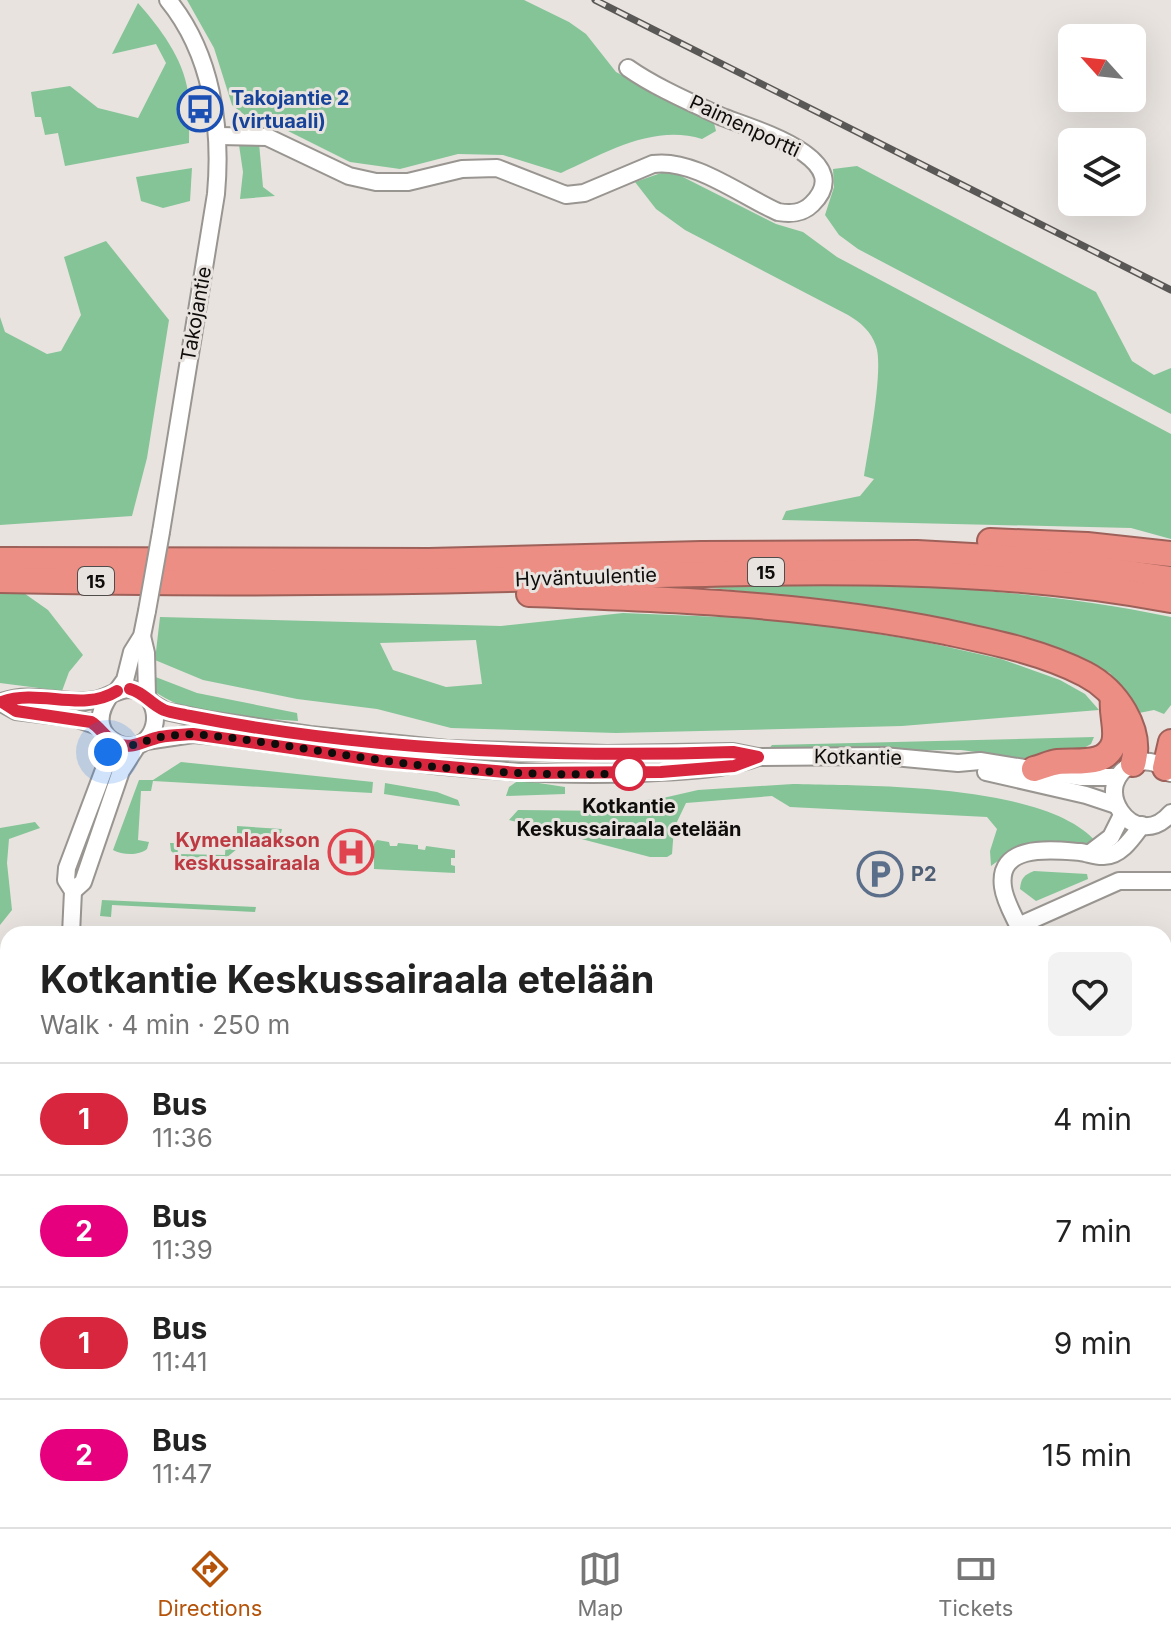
<!DOCTYPE html>
<html lang="en">
<head>
<meta charset="utf-8">
<style>
	body { margin:0; font-family:Inter,sans-serif; background:#f2f2f2; color:#222; height:100vh; display:flex; flex-direction:column; font-size:30px; white-space:nowrap }
	* { box-sizing:border-box; margin:0 }
	p { font-size:26px; color:#767676 }
	.icon { flex:none; width:44px; height:44px; fill:none; stroke:currentColor; stroke-width:2; stroke-linecap:round; stroke-linejoin:round }
	.map { position:relative; flex:1; overflow:hidden }
	.sheet { position:absolute; left:0px; top:926px; width:1172px; height:602px; display:flex; flex-direction:column; background:#fff; border-radius:24px 24px 0 0; box-shadow:0 8px 32px #0002 }
	.sheet>* { flex:none }
	.badge { padding:0 16px; border-radius:26px; font-size:28px; line-height:52px }
	.needle { width:52px; rotate:297deg }
	.buttons { position:absolute; left:1058px; top:24px; display:grid; gap:16px }
	.buttons a { display:grid; place-items:center; width:88px; height:88px; border-radius:12px; background:#fff; box-shadow:0 8px 32px #0002; font-size:40px }
	.you { position:absolute; width:40px; height:40px; margin:-20px; border:6px solid #fff; border-radius:50%; background:#1a73e8; box-shadow:0 0 0 12px #1a73e833 }
	.map>.badge { position:absolute; translate:-50% -50%; box-shadow:0 0 0 4px #fff }
	.round { display:grid; place-items:center; flex:none; width:84px; height:84px; border-radius:12px; background:#f2f2f2 }
	.head { display:flex; align-items:center; justify-content:space-between; height:136px; padding:0 40px }
	h1 { font-size:38px; font-weight:700; line-height:60px }
	ul { padding:0; list-style:none }
	li { display:flex; align-items:center; gap:24px; height:112px; padding:0 40px; border-top:2px solid #e0e0e0 }
	li div { flex:1 }
	li b { display:block; font-size:30px }
	li em { font-style:normal }
	li .badge { min-width:88px; font-weight:700; text-align:center }
	.tabs { display:flex; justify-content:space-around; align-items:center; height:112px; border-top:2px solid #e0e0e0; background:#fff; font-size:22px; color:#767676 }
	.tabs a { display:grid; justify-items:center; gap:4px }
	.tabs .on { color:#b45309 }
	.map>svg:first-child { display:block }
	.green { fill:#85c497; fill-rule:evenodd }
	.water { fill:#91cdfa }
	.lines { fill:none; stroke-linecap:round; stroke-linejoin:round }
	.minor-casing { stroke:#999591; stroke-width:20 }
	.highway-casing { stroke:#9e615a; stroke-width:28 }
	.minor { stroke:#fff; stroke-width:16 }
	.highway { stroke:#ec8e84; stroke-width:24 }
	.rail-casing { stroke:#5a5856; stroke-width:7 }
	.rail { stroke:#e8e3df; stroke-width:4; stroke-dasharray:12; stroke-linecap:butt }
	.minor-bridge-casing { stroke:#999591; stroke-width:20; stroke-linecap:butt }
	.minor-bridge { stroke:#fff; stroke-width:16 }
	.line-casing { stroke:#fff; stroke-width:18 }
	.line { stroke:#d7263d; stroke-width:12 }
	.walk { stroke:#0e0d0c; stroke-width:8; stroke-dasharray:0 14.4 }
	.stop-dot { fill:#fff; stroke:#d7263d; stroke-width:4 }
	.labels { text-anchor:middle; dominant-baseline:central; stroke-width:6; stroke-linejoin:round; paint-order:stroke }
	.shield { fill:#e8e3df; stroke:#4f4d4b; stroke-width:2 }
	.shield-label { font-size:18px; font-weight:bold; fill:#0e0d0c }
	.transit-label { font-size:20px; font-weight:bold; fill:#164399; stroke:#e8e3df; text-anchor:start }
	.street-label { font-size:20px; fill:#0e0d0c; stroke:#e8e3df }
	.stop-label { font-size:20px; font-weight:bold; fill:#0e0d0c; stroke:#e8e3df }
	.health-label { font-size:20px; font-weight:bold; fill:#be3a42; stroke:#e8e3df; text-anchor:end }
	.service-label { font-size:20px; font-weight:bold; fill:#4e5e75; stroke:#e8e3df; text-anchor:start }
</style>
</head>
<body>
<div class="map">
<svg width="1171" height="1527" viewBox="0 0 1171 1527">
	<rect width="100%" height="100%" fill="#e8e3df"/>
	<g class="green">
		<path d="M187,0h337l45,22 17,12 30,38 98,51 2,8 -14,8c-49,-15 -97,14 -141,34l-58,-18 -45,-1 -58,15 -50,-7 -78,-39 -21,-3 -19,-15 -18,-57z"/>
		<path d="M138,3c22,25 45,55 50,89 2,17 1,34 1,51l-124,23 -7,-33 -13,2 -4,-18h-6l-4,-25 39,-6 28,22 40,10 28,-55 -10,-19 -44,10z"/>
		<path d="M259,143l4,44 12,9 -35,3 3,-27 -4,-27z"/>
		<path d="M857,166l239,126 36,69 22,14 17,-7v46l-313,-165 -19,-14 -14,-20 9,-28 -1,-18z"/>
		<path d="M192,168l-2,33 -27,7 -22,-7 -5,-24z"/>
		<path d="M664,172l15,3 97,49 27,8 34,25 334,177v105l-40,-11 -349,-8 4,-9 74,-15 14,-17 -10,-3c4,-26 20,-108 12,-130 -5,-15 -15,-23 -28,-31l-163,-85 -29,-21 -21,-27z"/>
		<path d="M106,241l63,79 -22,138 -15,58 -132,9v-208l5,15 42,22 14,-3 20,-36 -17,-58z"/>
		<path d="M865,583c103,5 205,13 306,34v88l-7,9 -10,-4 -15,3 -29,-40 -41,-20 -101,-29 -112,-21 -164,-17z"/>
		<path d="M0,591h21l27,19 35,45 -14,17 -7,19 -62,-8z"/>
		<path d="M623,613l169,7 129,21 80,18 59,21 25,14 14,16 -197,16 -286,7 -165,-5 -74,-19 -80,-10 -94,-19 -48,-20 5,-43 341,9zM476,640l6,44 -36,3 -53,-17 -13,-27z"/>
		<path d="M153,676l44,17 100,20 1,8c-48,-4 -104,-1 -144,-30z"/>
		<path d="M1094,737l-3,7 -9,5 -46,11 -75,-10 -194,1 5,-6z"/>
		<path d="M181,762l192,20 -1,11 -219,-12 -2,10h-10l-3,49 11,2 -2,7c-8,7 -25,6 -34,1l26,-70h14z"/>
		<path d="M519,780l46,7v7l-59,2 3,-9z"/>
		<path d="M385,783l52,9 21,8 2,6 -76,-12z"/>
		<path d="M793,784c75,2 255,-1 304,59l-8,6c-44,-4 -61,-11 -98,17l-1,-15 7,-22 -10,-12 -197,-10 -18,-11 -86,7 -12,25 -2,26 -5,3h-17l-141,-37 9,-10 98,1 8,-9 39,-4 35,-8z"/>
		<path d="M35,822l5,6 -31,11 -2,24 5,47 -12,15v-97z"/>
		<path d="M237,826l45,3 -1,4 -27,2 -28,23 -48,-1 -7,-6 -1,-8h7l1,11 47,1 1,-15h11z"/>
		<path d="M377,840l12,2 1,4h7l1,-3 20,2v4l7,1 1,-4 29,4v8h-4v7l4,1v7l-81,-4v-25z"/>
		<path d="M1034,871l53,3 1,5 -52,22 -16,-12c1,-11 4,-14 14,-18z"/>
		<path d="M102,900l154,7 -1,5 -143,-7 -1,12 -11,-1z"/>
		<path d="M0,997l8,7v95l-8,-6z"/>
		<path d="M1171,1386v141h-431l-25,-7h449v-132z"/>
		<path d="M237,1520h66l-1,7h-67z"/>
	</g>
	<path class="water" d="M337,1520h344l18,7h-363z"/>
	<g class="lines">
		<g class="minor-casing">
			<g id="minor">
				<path d="M219,136l48,1 82,39 27,6h32l54,-13 35,-1 69,27 18,-2 69,-29c40,-6 89,32 125,48 12,2 24,2 34,-8 48,-47 -66,-77 -92,-88 -30,-14 -65,-29 -92,-48"/>
				<path d="M161,532l55,-338c6,-67 -4,-140 -48,-194"/>
				<path d="M142,636l4,17 1,44"/>
				<path d="M117,691l8,-11 7,-28 10,-16 5,-25"/>
				<path d="M0,702l16,9 59,7 26,9"/>
				<path d="M2,702c31,-12 61,4 93,-2 12,-2 22,-11 35,-11 26,2 33,36 15,52 -15,13 -41,1 -44,-17 -2,-11 3,-20 9,-29"/>
				<path d="M153,704l12,7 44,9 101,15 137,14 160,5 126,-2 25,5 125,-1 75,7 22,-2 101,16h37"/>
				<path d="M146,741l47,-7 23,2c141,20 280,43 422,37 40,-2 82,-2 120,-16"/>
				<path d="M986,772l100,23 30,10"/>
				<path d="M1170,773c-9,-10 -22,-14 -34,-10 -51,19 -2,93 35,50"/>
				<path d="M1090,853l21,-16 11,-22"/>
				<path d="M73,891l10,-9 38,-111 16,-25"/>
				<path d="M1018,926l101,-45h52"/>
				<path d="M71,934l2,-43 -7,-11 1,-12 38,-101 2,-30"/>
				<path d="M1022,934c-6,-15 -17,-31 -19,-47 -6,-44 49,-37 77,-35 8,1 17,5 24,4 17,0 29,-19 38,-31"/>
				<path d="M0,1100l8,5"/>
				<path d="M1164,1265l7,16"/>
				<path d="M0,1326l8,-3"/>
				<path d="M1164,1336l7,1"/>
				<path d="M230,1527l1,-7"/>
			</g>
		</g>
		<g class="highway-casing">
			<g id="highway">
				<path d="M990,541l97,4 84,9"/>
				<path d="M0,560l429,1 272,-7 216,-1 111,6 143,20"/>
				<path d="M0,580c183,4 367,3 550,-2 208,-5 416,-17 621,22"/>
				<path d="M529,594c140,5 279,10 417,38 46,10 97,20 139,42 31,16 58,55 48,90"/>
				<path d="M1165,768l6,-26"/>
				<path d="M1034,769c8,-2 16,-6 24,-7 19,-2 48,5 56,-19 4,-14 -3,-29 -1,-44"/>
			</g>
		</g>
		<use href="#minor" class="minor"/>
		<use href="#highway" class="highway"/>
		<g class="rail-casing">
			<path id="rail" d="M595,0l576,290"/>
		</g>
		<use href="#rail" class="rail"/>
		<g class="minor-bridge-casing">
			<path id="minor-bridge" d="M147,611l14,-79"/>
		</g>
		<use href="#minor-bridge" class="minor-bridge"/>
	</g>
	<g class="lines">
		<g class="line-casing">
			<path id="line" d="M117,691c-35,22 -78,-3 -115,11l14,9 75,11c10,6 14,16 25,21 15,8 29,-3 44,-6 11,-2 22,-2 33,-3l189,27 135,12 144,-1 73,-6 24,-9 -25,-5c-181,6 -364,-1 -543,-36 -8,-2 -18,-3 -26,-6 -14,-6 -19,-17 -34,-21"/>
		</g>
		<use href="#line" class="line"/>
		<path class="walk" d="M108,752l-1,-15c23,17 30,4 54,0 10,-2 21,-2 32,-3 63,5 124,18 187,26 84,12 170,17 255,13h-6"/>
	</g>
	<defs>
		<g id="bus-ring" transform="scale(2.3)"><circle r="9.5" fill="#e8e3df" stroke="#1a4fb4" stroke-width="1.5"/><path d="M-5-6H5V4H4V6H2V4H-2V6H-4V4H-5ZM-3.5-4V0h7V-4ZM-3.5 1.2v1.5H-2V1.2ZM2 1.2v1.5H3.5V1.2Z" fill="#1a4fb4"/></g>
		<g id="hospital-ring" transform="scale(2.3)"><circle r="9.5" fill="#e8e3df" stroke="#e0444e" stroke-width="1.5"/><path d="M-5-5h3v3.5h4V-5h3V5h-3V1.5h-4V5h-3Z" fill="#e0444e"/></g>
		<g id="parking-ring" transform="scale(2.3)"><circle r="9.5" fill="#e8e3df" stroke="#5c6f8a" stroke-width="1.5"/><path d="M-3.5-5.5H1a3.5 3.5 0 0 1 0 7H-1V5.5H-3.5ZM-1-3.4V-.6H.8a1.4 1.4 0 0 0 0-2.8Z" fill="#5c6f8a"/></g>
	</defs>
	<g fill-rule="evenodd">
		<use href="#bus-ring" x="200" y="109"/>
		<use href="#hospital-ring" x="351" y="852"/>
		<use href="#parking-ring" x="880" y="874"/>
	</g>
	<circle class="stop-dot" cx="629" cy="773" r="16"/>
	<g class="labels">
		<g class="shield">
			<rect x="748" y="558" width="36" height="28" rx="6"/>
			<rect x="78" y="567" width="36" height="28" rx="6"/>
		</g>
		<g class="shield-label">
			<text x="766" y="572">15</text>
			<text x="96" y="581">15</text>
		</g>
		<g class="transit-label">
			<text x="231" y="98">Takojantie 2<tspan x="231" dy="23">(virtuaali)</tspan></text>
		</g>
		<g class="street-label">
			<text transform="translate(745 126) rotate(25)">Paimenportti</text>
			<text transform="translate(196 314) rotate(-80)">Takojantie</text>
			<text transform="translate(586 577) rotate(-2)">Hyväntuulentie</text>
			<text transform="translate(858 757) rotate(1)">Kotkantie</text>
		</g>
		<g class="stop-label">
			<text x="629" y="806">Kotkantie<tspan x="629" dy="23">Keskussairaala etelään</tspan></text>
		</g>
		<g class="health-label">
			<text x="320" y="840">Kymenlaakson<tspan x="320" dy="23">keskussairaala</tspan></text>
		</g>
		<g class="service-label">
			<text x="911" y="874">P2</text>
		</g>
	</g>
</svg>
<div class="buttons">
<a><svg class="needle" viewBox="-14 -14 28 28"><path d="M0-13l5 13h-10z" fill="#e53935"/><path d="M0 13l5-13h-10z" fill="#767676"/></svg></a>
<a><svg class="icon" aria-label="layers" viewBox="0 0 24 24"><path d="M12 4l9 5-9 5-9-5zM3 14l9 5 9-5"/></svg></a>
</div>
<div class="you" style="left:108px;top:752px"></div>
<section class="sheet">
<div class="head"><div><h1>Kotkantie Keskussairaala etelään</h1><p>Walk · 4 min · 250 m</p></div><a class="round"><svg class="icon" aria-label="heart" viewBox="0 0 24 24"><path d="M12 20l-8-8c-3-5 5-10 8-4 3-6 11-1 8 4z"/></svg></a></div>
<ul>
<li><span class="badge" style="background:#d7263d;color:#fff">1</span><div><b>Bus</b><p>11:36</p></div><em>4 min</em></li>
<li><span class="badge" style="background:#e6007e;color:#fff">2</span><div><b>Bus</b><p>11:39</p></div><em>7 min</em></li>
<li><span class="badge" style="background:#d7263d;color:#fff">1</span><div><b>Bus</b><p>11:41</p></div><em>9 min</em></li>
<li><span class="badge" style="background:#e6007e;color:#fff">2</span><div><b>Bus</b><p>11:47</p></div><em>15 min</em></li>
</ul>
</section>
</div>
<nav class="tabs">
<a class="on"><svg class="icon" aria-label="directions" viewBox="0 0 24 24"><path d="M12 3l9 9-9 9-9-9zM9 14v-3h6M13 9l2 2-2 2"/></svg>Directions</a>
<a><svg class="icon" aria-label="map" viewBox="0 0 24 24"><path d="M3 6l6-2 6 2 6-2v14l-6 2-6-2-6 2zM9 4v14M15 6v14"/></svg>Map</a>
<a><svg class="icon" aria-label="tickets" viewBox="0 0 24 24"><path d="M3 7h18v10H3zM15 7v10"/></svg>Tickets</a>
</nav>
</body>
</html>
